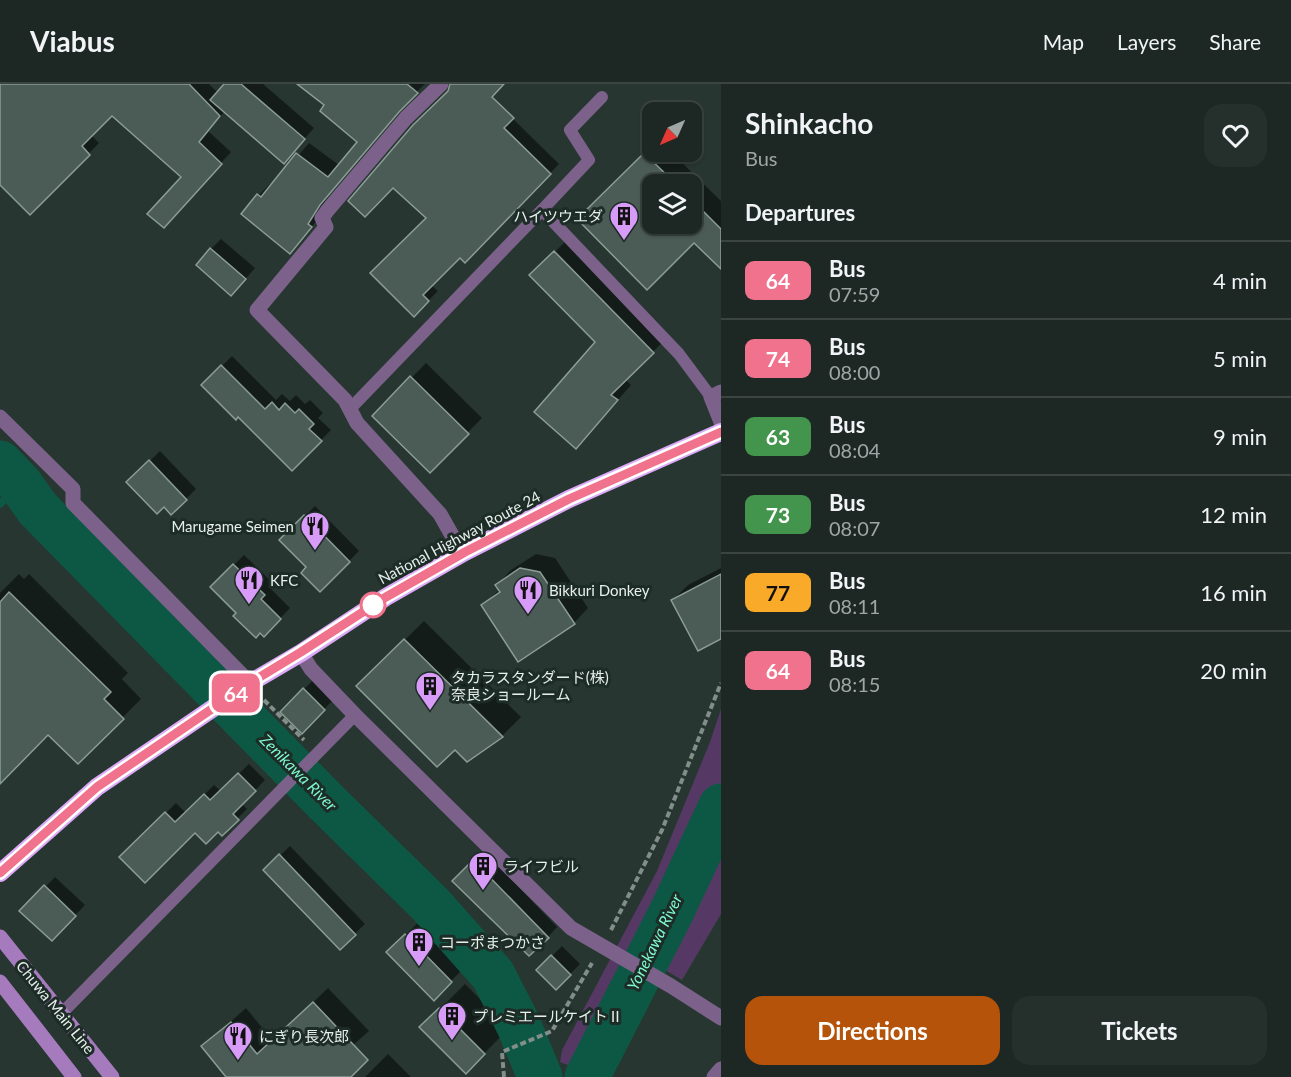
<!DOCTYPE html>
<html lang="en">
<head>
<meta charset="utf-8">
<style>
	body { margin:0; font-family:Lato,"Noto Sans JP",sans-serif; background:#25302c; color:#f1f3f6; height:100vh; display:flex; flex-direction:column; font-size:22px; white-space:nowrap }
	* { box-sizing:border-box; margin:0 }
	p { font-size:20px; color:#a0a6a6 }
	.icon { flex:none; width:33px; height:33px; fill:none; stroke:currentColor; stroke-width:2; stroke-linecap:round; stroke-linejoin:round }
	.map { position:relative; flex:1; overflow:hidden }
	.side { display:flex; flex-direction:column; background:#1d2824; width:570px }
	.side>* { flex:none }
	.badge { padding:0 12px; border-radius:9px; font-size:21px; line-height:39px }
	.needle { width:39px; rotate:225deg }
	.tools { position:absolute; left:642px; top:18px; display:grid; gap:12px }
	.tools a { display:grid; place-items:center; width:60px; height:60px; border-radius:12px; background:#1d2824; box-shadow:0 2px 4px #0004,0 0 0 2px #3b4441; font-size:30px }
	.map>.badge { position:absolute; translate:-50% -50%; box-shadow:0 0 0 3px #fff }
	h2 { padding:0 24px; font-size:22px; line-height:54px }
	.round { display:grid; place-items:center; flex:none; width:63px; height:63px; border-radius:18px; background:#25302c }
	.headline { display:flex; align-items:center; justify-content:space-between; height:102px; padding:0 24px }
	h1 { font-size:28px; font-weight:700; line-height:45px }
	.button { display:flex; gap:12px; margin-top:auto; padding:12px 24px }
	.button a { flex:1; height:69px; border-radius:18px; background:#b45309; color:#fff; font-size:24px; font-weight:700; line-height:69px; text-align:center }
	.button a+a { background:#25302c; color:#f1f3f6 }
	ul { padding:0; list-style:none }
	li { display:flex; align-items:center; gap:18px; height:78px; padding:0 24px; border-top:2px solid #3b4441 }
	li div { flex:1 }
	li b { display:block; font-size:22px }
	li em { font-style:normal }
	li .badge { min-width:66px; font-weight:700; text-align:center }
	header { display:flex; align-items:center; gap:36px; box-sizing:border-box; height:84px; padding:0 30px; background:#1d2824; border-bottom:2px solid #3b4441 }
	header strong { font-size:28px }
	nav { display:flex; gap:33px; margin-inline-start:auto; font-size:21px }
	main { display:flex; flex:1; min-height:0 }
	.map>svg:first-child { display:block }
	.green { fill:#553964 }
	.shadow { fill:#0007; fill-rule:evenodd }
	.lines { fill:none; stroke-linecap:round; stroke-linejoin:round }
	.stream { stroke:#0d5844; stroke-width:8 }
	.river { stroke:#0d5844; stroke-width:45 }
	.building { fill:#4b5b55; stroke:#8b9d96; stroke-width:1.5 }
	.path { stroke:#828e89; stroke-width:4; stroke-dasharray:6 3; stroke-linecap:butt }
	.lane { stroke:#7c628b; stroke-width:12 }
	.street { stroke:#7c628b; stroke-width:15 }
	.secondary { stroke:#a67bbd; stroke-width:15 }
	.highway { stroke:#dca8f9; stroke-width:18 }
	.line-casing { stroke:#fff; stroke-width:14 }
	.line { stroke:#f0728d; stroke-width:9 }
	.stop-dot { fill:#fff; stroke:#f0728d; stroke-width:3 }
	.labels { text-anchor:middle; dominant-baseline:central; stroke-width:6; stroke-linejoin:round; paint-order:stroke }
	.poi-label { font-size:15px; fill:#e6efeb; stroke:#1d2c26; text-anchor:start }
	.street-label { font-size:15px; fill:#e6efeb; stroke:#1d2c26 }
	.water-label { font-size:16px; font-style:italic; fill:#7ef9d1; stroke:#1d2c26 }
</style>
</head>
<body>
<header>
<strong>Viabus</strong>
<nav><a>Map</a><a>Layers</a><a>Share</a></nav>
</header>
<main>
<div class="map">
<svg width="721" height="993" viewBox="0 0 721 993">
	<rect width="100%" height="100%" fill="#273630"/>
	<g class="green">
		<path d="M721,625v82l-120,234 -33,40 -8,-3 2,-12 95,-179 53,-129z"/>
		<path d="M721,763v67l-39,66 -22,-13z"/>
	</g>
	<g class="shadow">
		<path d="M0,0h209l9,9 8,-9h37l51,44 -21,24 -68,-41 -17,20 23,21 -57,63 9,-38 -71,-63 -21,21 8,8 -69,70 -30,-30z"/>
		<path d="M301,0h124l-17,16 -77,92 -13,20 4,3 -33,37 -30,-57 11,-11 2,2 37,-43 30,22 20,-23 -32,-37z"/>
		<path d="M457,0l51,30 51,50 -94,97 -5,-5 -29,29 7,6 -24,24 14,-97z"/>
		<path d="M652,62v6h19l50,49v66l-27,-26 -115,-22zM652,100h40v40h-40z"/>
		<path d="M570,153l98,100 -43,42 6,6 -41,47 7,-90 -66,-67z"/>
		<path d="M221,155l34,29 -14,16 -30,-35z"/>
		<path d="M232,272l44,44 6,-6 8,7 6,-6 9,9 5,-4 13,13 -5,5 13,12 -39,39 -54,-54 -35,-30z"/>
		<path d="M426,279l56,55 -52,53 -56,-55z"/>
		<path d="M160,367l36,38 -24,24 -8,-8 -36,-23z"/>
		<path d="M315,422l44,45 -39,39 -12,-23 -27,-27z"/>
		<path d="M536,470l19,4 33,50 -14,15 -91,-18 17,-16 -3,-4 14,-15z"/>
		<path d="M244,471l30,29 -4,4 20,20 -26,27 -52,-48z"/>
		<path d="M721,484v70l-48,-38 15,-15z"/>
		<path d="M19,490l5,5 5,-5 99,99 -6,6 19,20 -63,63 -30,-29 -48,49v-189z"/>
		<path d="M424,537l97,96 -19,19 -34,24 -13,-13 -97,-61z"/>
		<path d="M314,595l20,20 -32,33 -20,-20z"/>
		<path d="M249,680l16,16 -23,24 5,5 -25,25 -4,-4 -23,1 -74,26 55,-54 10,10 28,-28 7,6z"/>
		<path d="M290,762l75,78 -25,24 -75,-78z"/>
		<path d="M484,767l73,76 -9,10 -94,-56z"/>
		<path d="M55,793l30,28 -33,34 -30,-28z"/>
		<path d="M431,826l45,46 -42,42 -46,-46z"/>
		<path d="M562,862l18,18 -24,24 -18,-18z"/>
		<path d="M465,900l44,44 -43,44 -44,-45z"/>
		<path d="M328,904l41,43 -52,46h-89l-25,-31 43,-38 27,33z"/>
		<path d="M388,970l23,23h-46z"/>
	</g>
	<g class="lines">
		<path class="stream" d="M0,420l20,-20"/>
		<g class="river">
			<path d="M0,379l20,21 18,25 288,293 104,102 63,71 26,51 21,51"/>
			<path d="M587,993l85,-166 49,-105"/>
		</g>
	</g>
	<g class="building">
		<path d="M0,0h189l31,32 -21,26 23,22 -58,64 -17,-14 34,-37 -69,-61 -30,30 8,9 -60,60 -30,-30z"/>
		<path d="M224,0h17l64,55 -21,25 -74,-64z"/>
		<path d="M297,0h110l11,9 -19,19 -79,93 -12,19 4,3 -22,27 -49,-40 16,-20 4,3 35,-44 32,24 29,-35 -37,-31 4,-6z"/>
		<path d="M450,0h54l-12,13 22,21 -10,10 47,46 -86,89 -5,-5 -37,37 6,6 -15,16 -44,-44 56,-55 -33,-30 -28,29 -17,-16 65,-76 35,-34z"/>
		<path d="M644,69l32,31h-24v40h40v-24l29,29v40l-27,-26 -47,47 -70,-71z"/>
		<path d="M210,164l36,31 -15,17 -35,-31z"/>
		<path d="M554,167l100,102 -43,42 7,5 -42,49 -42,-37 61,-70 -66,-67z"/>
		<path d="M221,281l44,44 7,-7 7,8 6,-7 10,10 4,-4 15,15 -5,5 13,12 -30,30 -54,-54 -2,3 -35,-35z"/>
		<path d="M410,292l59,58 -39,39 -58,-57z"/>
		<path d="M149,376l38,40 -16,15 -7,-8 -7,7 -31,-32z"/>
		<path d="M304,431l46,47 -30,30 -19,-19 5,-6 -27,-27z"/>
		<path d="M233,480l32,31 -4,4 20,20 -17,18 -4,-4 -4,5 -23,-22 3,-3 -26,-26z"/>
		<path d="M520,484l20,4 35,52 -57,38 -37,-57 19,-13 -5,-7z"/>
		<path d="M721,490v65l-23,12 -27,-51z"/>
		<path d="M9,508l102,100 -7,7 20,20 -46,45 -30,-29 -48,49v-182z"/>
		<path d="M404,555l99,98 -36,25 -12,-12 -18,17 -81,-81z"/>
		<path d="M303,604l22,22 -23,24 -22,-22z"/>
		<path d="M238,689l18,18 -23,23 6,6 -17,16 -4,-4 -12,12 -11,-11 -50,50 -26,-26 46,-45 10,10 29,-28 6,6z"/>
		<path d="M279,770l77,81 -16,15 -77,-80z"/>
		<path d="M473,776l76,78 -20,18 -77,-75z"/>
		<path d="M44,801l32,31 -24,25 -33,-30z"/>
		<path d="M405,850l47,48 -18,19 -48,-49z"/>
		<path d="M551,871l20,20 -15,15 -20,-20z"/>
		<path d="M313,918l55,58 -17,17h-125l-25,-31 30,-24 26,32z"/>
		<path d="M439,924l46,46 -19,20 -47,-47z"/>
	</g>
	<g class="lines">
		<g class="path">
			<path d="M264,616l40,40"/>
			<path d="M611,846l51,-100 59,-147"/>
			<path d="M504,993l-2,-25 50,-21 40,-68"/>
		</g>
		<g class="lane">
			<path d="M542,126l47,-50 -19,-30 32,-33"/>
			<path d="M349,326l193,-200 137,144 32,43"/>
			<path d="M62,929l293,-298"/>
		</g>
		<g class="street">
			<path d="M441,0l-35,34 -79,93 -5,7 4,9 -69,83 88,90 12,23 83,91 13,23 12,15"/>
			<path d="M721,308l-10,5 10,25"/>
			<path d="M0,333l73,72v14l177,180"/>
			<path d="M301,569l10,16 44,46 216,213 100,58 50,32"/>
			<path d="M714,993l7,-8"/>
		</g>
		<g class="secondary">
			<path d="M0,853l112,140"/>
			<path d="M0,898l74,95"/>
		</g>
		<path class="highway" d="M0,789l97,-86 153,-104 51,-30 85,-56 79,-45 104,-53 152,-67"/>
	</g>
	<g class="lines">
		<g class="line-casing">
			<path id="line" d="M0,789l97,-86 153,-104 51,-31 85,-55 79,-45 104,-53 152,-67"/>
		</g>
		<use href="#line" class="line"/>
	</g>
	<defs>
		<g id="building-pin" transform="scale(1.5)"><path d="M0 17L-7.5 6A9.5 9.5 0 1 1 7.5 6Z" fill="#d89bf8" stroke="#1d2c26"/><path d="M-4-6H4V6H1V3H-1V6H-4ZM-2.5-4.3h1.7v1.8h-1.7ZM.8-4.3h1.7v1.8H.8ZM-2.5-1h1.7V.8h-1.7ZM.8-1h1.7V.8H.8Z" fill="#111"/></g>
		<g id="restaurant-pin" transform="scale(1.5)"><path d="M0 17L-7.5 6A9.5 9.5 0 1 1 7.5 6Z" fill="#d89bf8" stroke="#1d2c26"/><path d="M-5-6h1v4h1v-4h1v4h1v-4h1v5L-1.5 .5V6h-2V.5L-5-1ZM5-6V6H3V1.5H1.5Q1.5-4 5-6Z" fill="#111"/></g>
	</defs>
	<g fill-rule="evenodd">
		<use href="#building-pin" x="624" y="132"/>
		<use href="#restaurant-pin" x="315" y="442"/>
		<use href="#restaurant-pin" x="249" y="496"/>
		<use href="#restaurant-pin" x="528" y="506"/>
		<use href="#building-pin" x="430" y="602"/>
		<use href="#building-pin" x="483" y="782"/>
		<use href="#building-pin" x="419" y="858"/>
		<use href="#building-pin" x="452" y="932"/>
		<use href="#restaurant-pin" x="238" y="952"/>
	</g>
	<circle class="stop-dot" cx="373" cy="521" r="12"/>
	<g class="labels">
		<g class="poi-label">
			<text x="603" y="132" text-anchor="end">ハイツウエダ</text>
			<text x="294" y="442" text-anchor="end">Marugame Seimen</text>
			<text x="270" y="496">KFC</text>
			<text x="549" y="506">Bikkuri Donkey</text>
			<text x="451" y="593">タカラスタンダード(株)<tspan x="451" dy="17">奈良ショールーム</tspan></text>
			<text x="504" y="782">ライフビル</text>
			<text x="440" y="858">コーポまつかさ</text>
			<text x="473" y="932">プレミエールケイトⅡ</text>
			<text x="259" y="952">にぎり長次郎</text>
		</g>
		<g class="street-label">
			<text transform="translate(459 453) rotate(-28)">National Highway Route 24</text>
			<text transform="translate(56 923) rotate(51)">Chuwa Main Line</text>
		</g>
		<g class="water-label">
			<text transform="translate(299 688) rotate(45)">Zenikawa River</text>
			<text transform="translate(654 858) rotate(-64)">Yonekawa River</text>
		</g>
	</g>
</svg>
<div class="tools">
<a><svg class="needle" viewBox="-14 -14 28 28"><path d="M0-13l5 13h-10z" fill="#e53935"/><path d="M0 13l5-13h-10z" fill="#a0a6a6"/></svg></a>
<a><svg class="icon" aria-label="layers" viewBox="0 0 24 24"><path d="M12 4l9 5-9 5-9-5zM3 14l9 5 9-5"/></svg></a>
</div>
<b class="badge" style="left:236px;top:609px;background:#f0728d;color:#fff">64</b>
</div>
<section class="side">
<div class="headline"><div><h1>Shinkacho</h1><p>Bus</p></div><a class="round"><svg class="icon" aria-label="heart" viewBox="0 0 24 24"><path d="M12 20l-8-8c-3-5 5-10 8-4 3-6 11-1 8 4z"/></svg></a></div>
<h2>Departures</h2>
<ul>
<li><span class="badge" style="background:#f0728d;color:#fff">64</span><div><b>Bus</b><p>07:59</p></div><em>4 min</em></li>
<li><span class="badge" style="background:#f0728d;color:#fff">74</span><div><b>Bus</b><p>08:00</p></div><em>5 min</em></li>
<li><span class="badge" style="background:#43944d;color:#fff">63</span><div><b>Bus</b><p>08:04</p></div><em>9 min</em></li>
<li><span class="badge" style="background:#43944d;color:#fff">73</span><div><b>Bus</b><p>08:07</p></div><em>12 min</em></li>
<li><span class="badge" style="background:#f9aa28;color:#111">77</span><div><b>Bus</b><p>08:11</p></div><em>16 min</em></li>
<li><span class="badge" style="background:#f0728d;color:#fff">64</span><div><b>Bus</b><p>08:15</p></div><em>20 min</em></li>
</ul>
<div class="button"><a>Directions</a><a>Tickets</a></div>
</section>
</main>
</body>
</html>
